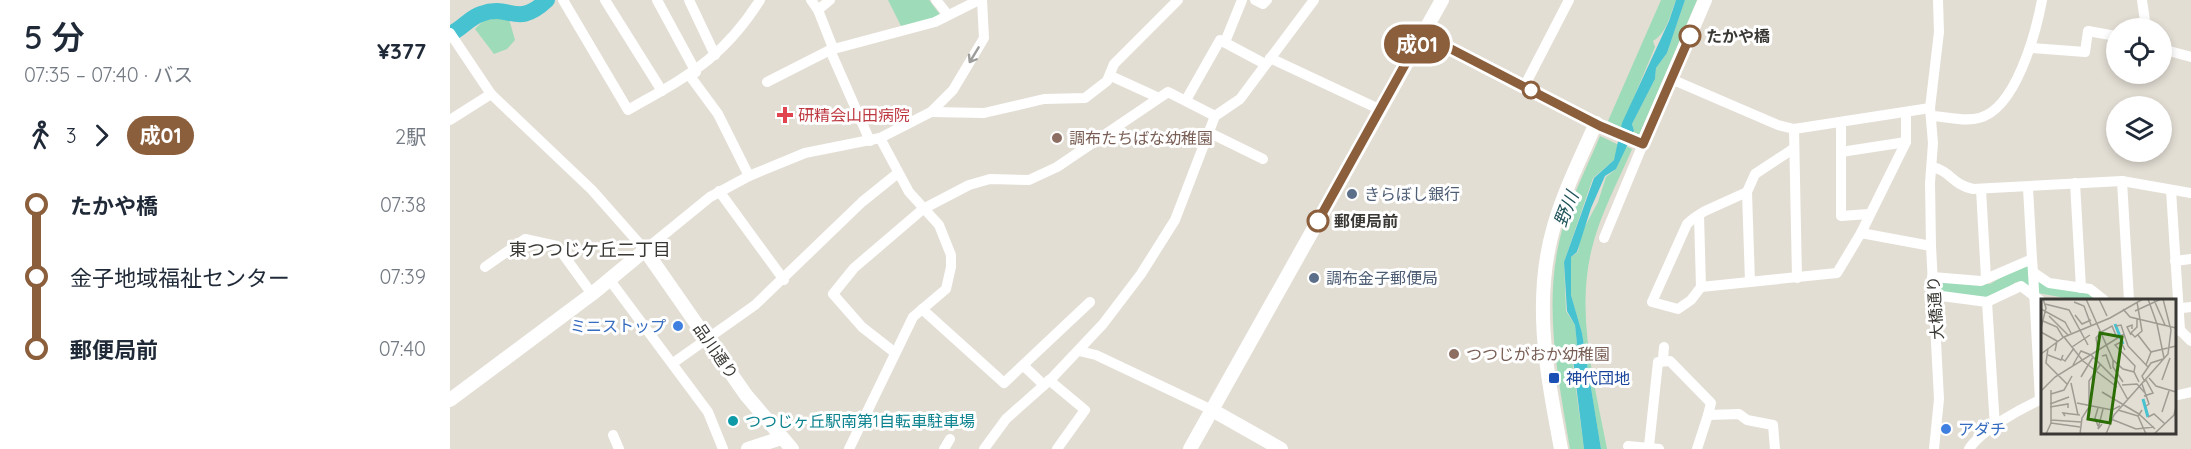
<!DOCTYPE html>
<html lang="ja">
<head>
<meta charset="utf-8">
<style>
	body { margin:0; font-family:Quicksand,"Noto Sans JP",sans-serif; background:#f6f6f7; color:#1f2937; height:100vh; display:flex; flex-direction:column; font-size:22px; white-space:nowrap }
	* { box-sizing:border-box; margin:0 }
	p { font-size:20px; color:#747a83 }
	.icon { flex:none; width:33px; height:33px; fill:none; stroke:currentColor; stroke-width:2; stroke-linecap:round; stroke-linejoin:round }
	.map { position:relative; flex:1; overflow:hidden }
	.drawer { display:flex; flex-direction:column; background:#fff; width:450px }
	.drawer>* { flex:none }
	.badge { padding:0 12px; border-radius:20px; font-size:21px; line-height:39px }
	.buttons { position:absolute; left:1656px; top:18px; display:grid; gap:12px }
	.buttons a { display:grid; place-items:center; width:66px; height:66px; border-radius:50%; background:#fff; box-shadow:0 3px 9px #0003; font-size:30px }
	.map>.badge { position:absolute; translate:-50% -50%; box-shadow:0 0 0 3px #fff }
	.legs { display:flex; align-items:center; gap:9px; height:66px; padding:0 24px; font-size:20px }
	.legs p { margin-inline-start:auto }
	.headline { display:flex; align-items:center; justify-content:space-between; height:102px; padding:0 24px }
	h1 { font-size:33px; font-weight:600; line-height:45px }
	ul { padding:0 24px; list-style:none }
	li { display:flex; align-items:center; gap:21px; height:72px; font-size:22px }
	li i { display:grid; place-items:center; width:9px; height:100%; margin:0 8px; background:currentColor }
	li i::after { content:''; width:15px; height:15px; margin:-8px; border:4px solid; border-radius:50%; background:#fff }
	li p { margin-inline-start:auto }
	li:first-child i { background:linear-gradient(#0000 50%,currentColor 0) }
	li:last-child i { background:linear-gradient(currentColor 50%,#0000 0) }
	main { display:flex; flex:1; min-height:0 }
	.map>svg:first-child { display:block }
	.green { fill:#9ddbb9 }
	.water { fill:#46c2d1 }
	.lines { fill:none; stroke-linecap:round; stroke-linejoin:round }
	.river { stroke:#46c2d1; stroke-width:16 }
	.minor { stroke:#fff; stroke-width:10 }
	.tertiary { stroke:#fff; stroke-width:14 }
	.oneway { stroke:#9c9c9a }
	.line-1-casing { stroke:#fff; stroke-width:14 }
	.line-1 { stroke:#8b5e3c; stroke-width:9 }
	.stop-1-dot { fill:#fff; stroke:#8b5e3c; stroke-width:3 }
	.health-dot { fill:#e0444e; stroke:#fff; stroke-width:2 }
	.education-dot { fill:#8d6e63; stroke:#fff; stroke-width:2 }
	.service-dot { fill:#5c6f8a; stroke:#fff; stroke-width:2 }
	.shop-dot { fill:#3f7fe0; stroke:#fff; stroke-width:2 }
	.transit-dot { fill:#1a4fb4; stroke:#fff; stroke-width:2 }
	.culture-dot { fill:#0f9aa8; stroke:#fff; stroke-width:2 }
	.labels { text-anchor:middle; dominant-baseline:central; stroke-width:6; stroke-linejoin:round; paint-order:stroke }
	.stop-label { font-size:16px; font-weight:bold; fill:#3a3834; stroke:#fff; text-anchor:start }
	.health-label { font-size:16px; fill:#be3a42; stroke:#fff; text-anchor:start }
	.education-label { font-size:16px; fill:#785e54; stroke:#fff; text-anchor:start }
	.service-label { font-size:16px; fill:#4e5e75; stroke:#fff; text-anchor:start }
	.street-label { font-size:16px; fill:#3a3834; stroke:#fff }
	.shop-label { font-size:16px; fill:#366cbe; stroke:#fff; text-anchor:end }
	.transit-label { font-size:16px; fill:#164399; stroke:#fff; text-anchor:start }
	.culture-label { font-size:16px; fill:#0d838f; stroke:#fff; text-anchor:start }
	.water-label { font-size:18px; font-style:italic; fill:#1f535a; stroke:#fff }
	.neighbourhood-label { font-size:18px; fill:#3a3834; stroke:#fff }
	.inset-river { fill:none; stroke:#46c2d1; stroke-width:3 }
	.inset-road { fill:none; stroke:#9f9c94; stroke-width:1.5 }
	.view { fill:#2c6e06; fill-opacity:0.15; stroke:#2c6e06; stroke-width:3 }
	.inset-edge { fill:none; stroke:#3a3834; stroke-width:3 }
</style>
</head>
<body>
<main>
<section class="drawer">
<div class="headline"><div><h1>5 分</h1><p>07:35 – 07:40 · バス</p></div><b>¥377</b></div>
<div class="legs"><svg class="icon" aria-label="walk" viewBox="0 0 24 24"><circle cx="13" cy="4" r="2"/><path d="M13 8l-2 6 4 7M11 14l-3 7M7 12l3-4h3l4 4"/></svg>3<svg class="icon" aria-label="forward" viewBox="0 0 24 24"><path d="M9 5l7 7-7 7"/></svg><b class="badge" style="background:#8b5e3c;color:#fff">成01</b><p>2駅</p></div>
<ul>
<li><i style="color:#8b5e3c"></i><b>たかや橋</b><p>07:38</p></li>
<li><i style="color:#8b5e3c"></i><span>金子地域福祉センター</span><p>07:39</p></li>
<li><i style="color:#8b5e3c"></i><b>郵便局前</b><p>07:40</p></li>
</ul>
</section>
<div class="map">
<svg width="1741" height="449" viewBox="0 0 1741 449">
	<rect width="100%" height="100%" fill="#e3ded4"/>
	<g class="green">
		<path d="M438,0h41l12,16 -39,12z"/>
		<path d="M1211,0h15c-6,14 -8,32 -23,41l2,6 -34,81 -13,-7z"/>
		<path d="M1235,0h12l-58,135 -5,-3 -2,-8 23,-45 1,-11 11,-15z"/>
		<path d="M43,19h16l6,21 -8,9 -13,5 -19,-25 8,-8z"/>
		<path d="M1150,136l19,9 -5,15 -21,18 -29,84 2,49 9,14 2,19 -5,16 12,89h-14c-12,-73 -28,-145 -8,-219 9,-32 25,-63 38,-94z"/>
		<path d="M1176,146l6,3c-14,33 -33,67 -41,103 -15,65 4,133 16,197h-6l-19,-116 -11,-38v-38l7,-5 3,-18 17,-32 8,-25 10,-8z"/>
		<path d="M1578,265l15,16 45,11 12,8h-24l-38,-7 -22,-11 -23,16h-57v-18l54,4 24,-14z"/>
	</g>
	<path class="water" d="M1226,0h9l-18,53 -11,15 -1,11 -23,45 2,7 -18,38 -11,7 -14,32 -14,44 -6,5v38l11,38 19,116h-17l-11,-89 4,-16 -2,-19 -8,-14 -3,-49 30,-84 20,-18 8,-37 47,-102z"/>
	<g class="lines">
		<path class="river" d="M0,34c12,-5 20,-17 31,-20 30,-11 35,15 66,-14"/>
		<g class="minor">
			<path d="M113,0l65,110c59,-34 94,-50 132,-110"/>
			<path d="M155,0l57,91"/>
			<path d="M207,0l39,72"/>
			<path d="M239,0l26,55"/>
			<path d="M361,0l7,10 15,38"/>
			<path d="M486,0l12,15"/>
			<path d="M805,0l8,4 4,-4"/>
			<path d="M1692,0l4,28"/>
			<path d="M368,10l12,-10"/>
			<path d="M0,33l41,61 101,96 53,60 65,-53 39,-21 56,-23 75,-15 51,-26 22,-22 31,-52 -2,-38"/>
			<path d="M775,42l17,-42"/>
			<path d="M1581,48l54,4 3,-21 28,5"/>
			<path d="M1712,49l29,8"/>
			<path d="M380,50l40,91"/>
			<path d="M820,58l111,52"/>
			<path d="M240,76l28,38 31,62"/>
			<path d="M661,76l46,21"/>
			<path d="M1221,79l107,46 16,4 136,-21"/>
			<path d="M317,82l63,-32 105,-28 44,-22"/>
			<path d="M1074,87l45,-87"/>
			<path d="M736,100l34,-60 45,24"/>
			<path d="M481,112l53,1 60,-14 41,-1 22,-17 7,-17 64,-64"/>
			<path d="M1483,116c14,1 33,6 46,2 37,-9 57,-86 63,-118"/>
			<path d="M0,120l41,-26"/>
			<path d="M1391,123v93l28,-2"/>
			<path d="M1344,129l3,149"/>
			<path d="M758,132l55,27"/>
			<path d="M1391,152l65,-10"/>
			<path d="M1482,167c19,4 19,17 41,22l149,-8 69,12"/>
			<path d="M1672,181l7,119"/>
			<path d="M1625,183l6,105"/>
			<path d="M1578,188l4,71"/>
			<path d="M1531,189l5,89"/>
			<path d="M1721,190l9,140"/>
			<path d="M269,191l65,89"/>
			<path d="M1249,215l2,72 -10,13 -13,9 -26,-7 35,-78c5,-5 11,-9 18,-13l42,-19"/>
			<path d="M1411,233l70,13"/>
			<path d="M1154,238l39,-94"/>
			<path d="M1725,261l16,-2"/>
			<path d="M35,267l40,-28 32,7 35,48"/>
			<path d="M1583,272l7,128"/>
			<path d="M1482,277l49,4 51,-22 1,13 16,11 41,6 14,11"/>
			<path d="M159,279l99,133 15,37"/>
			<path d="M1300,282l-3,-90 8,-18 38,-25"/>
			<path d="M1251,287l136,-14 24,-40 45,-91v-30"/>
			<path d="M1484,295l53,7 34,-16 21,16"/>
			<path d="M1537,302l8,125"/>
			<path d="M472,309l82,74 86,-81"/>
			<path d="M1724,309l17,-2"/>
			<path d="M1725,331l5,-1 11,11"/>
			<path d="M629,351l17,4 116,55"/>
			<path d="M444,352l-32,-25 -29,-33 21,-26 69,-59 46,-24 21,-6 39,1 28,-13 111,-75 47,24"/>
			<path d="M1213,359l1,-12"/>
			<path d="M223,363l82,-58 107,-103 36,-29"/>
			<path d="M574,366l20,19"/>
			<path d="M599,380l36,30 -28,39"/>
			<path d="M1724,396l17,-4"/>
			<path d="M163,435l6,14"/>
			<path d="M1178,446l31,3"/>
			<path d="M1199,446l9,-84 12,-1 41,42 -3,12 31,-1 8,6 26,5 2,24"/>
			<path d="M399,449l64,-132 33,-28 5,-22v-12l-12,-30 -30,-33 -29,-54"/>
			<path d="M494,449l6,-10"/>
			<path d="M534,449l22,-30 46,-41 51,-54 38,-50 34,-54 40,-104 25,-17 74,-99"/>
			<path d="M1247,449l11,-34"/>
			<path d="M1484,449l5,-50 -8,-153 -1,-63 3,-40 -3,-35 9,-76 -1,-32"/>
			<path d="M1519,449c12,-19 53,-41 73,-50"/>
		</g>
		<g class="tertiary">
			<path d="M972,34l178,92 43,18 62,-144"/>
			<path d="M0,400l142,-106 53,-44 101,145 46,54"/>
			<path d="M762,410l69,39"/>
			<path d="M298,449l33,-11"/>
			<path d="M740,449l252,-449"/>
			<path d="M1111,449c-14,-75 -29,-148 -7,-223 10,-35 27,-69 42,-103"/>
		</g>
	</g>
	<defs><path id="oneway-shaft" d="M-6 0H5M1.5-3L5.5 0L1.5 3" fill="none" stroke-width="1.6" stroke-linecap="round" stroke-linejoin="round" transform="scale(1.5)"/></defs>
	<use class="oneway" href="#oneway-shaft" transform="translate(524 55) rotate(121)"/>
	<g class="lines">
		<g class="line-1-casing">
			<path id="line-1" d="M868,221l104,-187 178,92 43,18 47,-108"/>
		</g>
		<use href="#line-1" class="line-1"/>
	</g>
	<g class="stop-1-dot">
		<circle cx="1240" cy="36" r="10"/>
		<circle cx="1081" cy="90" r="8"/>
		<circle cx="868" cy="221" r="10"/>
	</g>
	<path class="health-dot" d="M332 106h6v6h6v6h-6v6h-6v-6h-6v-6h6z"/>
	<g class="education-dot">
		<circle cx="607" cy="138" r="6"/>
		<circle cx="1004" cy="354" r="6"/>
	</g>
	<g class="service-dot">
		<circle cx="902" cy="194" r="6"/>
		<circle cx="864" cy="278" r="6"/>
	</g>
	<g class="shop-dot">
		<circle cx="228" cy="326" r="6"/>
		<circle cx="1496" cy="429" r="6"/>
	</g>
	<rect class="transit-dot" x="1098" y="372" width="12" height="12" rx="3"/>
	<circle class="culture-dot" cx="283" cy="421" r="6"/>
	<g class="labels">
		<g class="stop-label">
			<text x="1256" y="36">たかや橋</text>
			<text x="884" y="221">郵便局前</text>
		</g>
		<g class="health-label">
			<text x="348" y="115">研精会山田病院</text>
		</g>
		<g class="education-label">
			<text x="619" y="138">調布たちばな幼稚園</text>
			<text x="1016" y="354">つつじがおか幼稚園</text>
		</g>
		<g class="service-label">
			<text x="914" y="194">きらぼし銀行</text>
			<text x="876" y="278">調布金子郵便局</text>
		</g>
		<g class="street-label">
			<text transform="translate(1485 308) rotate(-94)">大橋通り</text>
			<text transform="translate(266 351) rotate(55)">品川通り</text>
		</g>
		<g class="shop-label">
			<text x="216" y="326">ミニストップ</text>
			<text x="1508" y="429" text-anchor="start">アダチ</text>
		</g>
		<g class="transit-label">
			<text x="1116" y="378">神代団地</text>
		</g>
		<g class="culture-label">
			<text x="295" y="421">つつじヶ丘駅南第1自転車駐車場</text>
		</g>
		<g class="water-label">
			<text transform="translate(1116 209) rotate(-68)">野川</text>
		</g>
		<g class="neighbourhood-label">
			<text x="140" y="249">東つつじケ丘二丁目</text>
		</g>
	</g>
	<g transform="translate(1591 299)">
		<rect width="135" height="135" fill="#e3ded4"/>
		<path class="inset-river" d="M74,25l8,20M102,100l5,18"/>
		<path class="inset-road" d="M45,0l27,61 10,9 11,3 5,10M58,0l8,17M107,0l9,25M113,1l11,25M33,3l10,4 7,19M96,3l5,29 -7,6 -4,-4 6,-6v-8M4,5l24,6 19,35M0,10l24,13 6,11M82,10l7,8 46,11M94,12l26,-12M34,16l7,9 9,-4M8,17l19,19M2,22l14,6 6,10M116,25l7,34M75,27l5,-1 7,21M0,29l5,-20 -3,-9M0,33l16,9 -2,10M90,36l-4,-8 5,-2v4M97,36l13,17M23,38l19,24 34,26M87,47l20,21M31,48l18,-12M7,49l-2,15 21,21M57,51l-2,-12 5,-6 11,-6 5,12M84,51l-4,-8 -6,3 20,21 -1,6M0,55l23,-17 46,-19 33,-19M7,56l13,5 2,-5M61,57l4,-1 5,14M21,60l3,2 9,-13M72,61v7l10,15M32,66l8,-14 10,4 27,27 10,18M105,66l5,-13 25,-6M40,78l12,-20M108,79l7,8 20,6M121,81l8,-22M104,83l-3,-6 9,-13 12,-4M30,84l7,32M101,85l7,20 -3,2M81,86l15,-1 8,9M0,92l14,-14 69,-43M61,93l37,22M10,95l13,-4 8,-14M103,97l9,-3 -7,-13M36,104l35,7 8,-4M9,105l19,-7M9,108l18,-3v4M57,109l-3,10 3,8M77,111l20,6M101,111l-4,6 8,18M121,113l7,-21M98,115l16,15M24,117l-2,-3 17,2M107,118l6,-3 11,10M70,120l25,10 18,-2M10,121l30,2M10,124l29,4M61,125l-4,5 5,-20M5,135l5,-11v-33M39,135l2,-16 7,-11v-26l11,-16M65,135l8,-19 54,-61 3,-24 -8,-31M113,135l20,-19 2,-8"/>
		<path class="view" d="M59,34l22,4 -12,86 -22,-4z"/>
		<rect width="135" height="135" class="inset-edge"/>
	</g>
</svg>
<div class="buttons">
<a><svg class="icon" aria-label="locate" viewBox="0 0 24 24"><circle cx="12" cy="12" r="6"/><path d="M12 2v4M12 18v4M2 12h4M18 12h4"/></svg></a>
<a><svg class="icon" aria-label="layers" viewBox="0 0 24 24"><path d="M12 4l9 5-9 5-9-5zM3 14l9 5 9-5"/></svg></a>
</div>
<b class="badge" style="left:967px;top:44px;background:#8b5e3c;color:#fff">成01</b>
</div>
</main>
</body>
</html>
